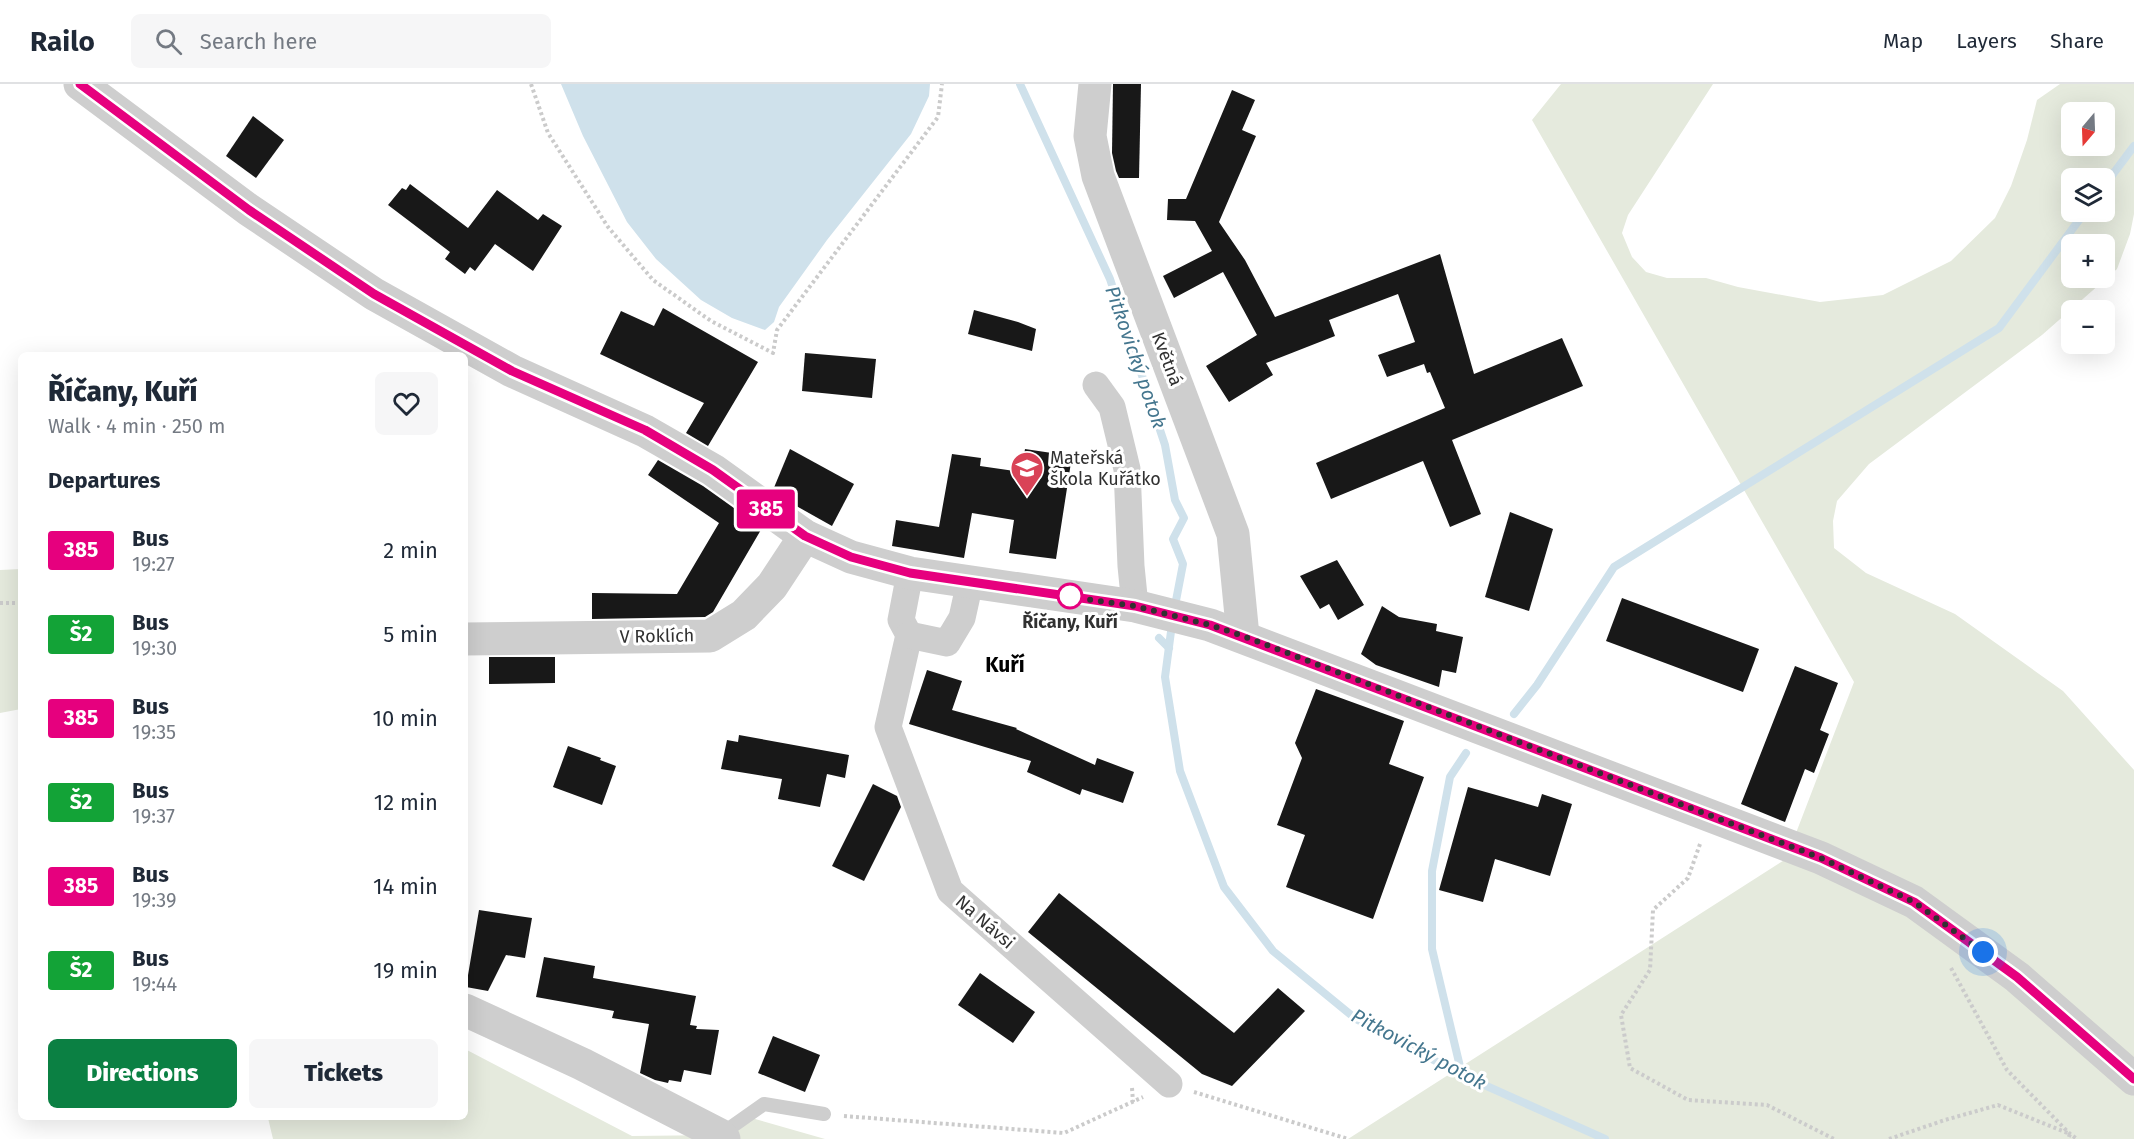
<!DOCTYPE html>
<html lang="en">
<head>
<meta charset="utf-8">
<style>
	body { margin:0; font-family:"Fira Sans",sans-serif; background:#f6f6f7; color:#1f2937; height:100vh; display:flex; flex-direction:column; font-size:22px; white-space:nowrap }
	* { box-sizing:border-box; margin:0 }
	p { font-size:20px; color:#747a83 }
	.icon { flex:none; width:33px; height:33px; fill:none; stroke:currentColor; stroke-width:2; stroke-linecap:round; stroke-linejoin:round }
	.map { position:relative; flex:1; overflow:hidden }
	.sheet { position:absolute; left:18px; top:268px; width:450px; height:768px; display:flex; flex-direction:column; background:#fff; border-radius:9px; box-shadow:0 6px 24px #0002 }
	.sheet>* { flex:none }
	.badge { padding:0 12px; border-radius:4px; font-size:21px; line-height:39px }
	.needle { width:39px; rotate:199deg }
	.fabs { position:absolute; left:2061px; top:18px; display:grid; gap:12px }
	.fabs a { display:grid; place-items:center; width:54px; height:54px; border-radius:9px; background:#fff; box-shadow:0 6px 24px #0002; font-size:30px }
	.you { position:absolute; width:30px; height:30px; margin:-15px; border:4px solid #fff; border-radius:50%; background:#1a73e8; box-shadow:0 0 0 9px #1a73e833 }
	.map>.badge { position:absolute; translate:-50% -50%; box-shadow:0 0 0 3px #fff }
	h2 { padding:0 30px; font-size:22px; line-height:54px }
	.round { display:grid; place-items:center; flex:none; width:63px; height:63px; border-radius:9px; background:#f6f6f7 }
	.overview { display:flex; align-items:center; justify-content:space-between; height:102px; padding:0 30px }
	h1 { font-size:28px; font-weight:800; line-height:45px }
	.button { display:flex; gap:12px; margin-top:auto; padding:12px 30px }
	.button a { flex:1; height:69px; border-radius:9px; background:#0b8043; color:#fff; font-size:24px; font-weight:800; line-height:69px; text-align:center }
	.button a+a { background:#f6f6f7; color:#1f2937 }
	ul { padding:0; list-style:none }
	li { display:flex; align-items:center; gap:18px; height:84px; padding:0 30px }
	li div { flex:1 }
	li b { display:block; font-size:22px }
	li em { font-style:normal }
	li .badge { min-width:66px; font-weight:700; text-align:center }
	header { display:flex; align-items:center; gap:36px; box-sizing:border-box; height:84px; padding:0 30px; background:#fff; border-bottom:2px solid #e0e1e3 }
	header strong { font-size:28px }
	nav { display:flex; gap:33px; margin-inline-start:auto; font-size:21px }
	.search { width:420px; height:54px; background:#f6f6f7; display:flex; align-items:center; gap:15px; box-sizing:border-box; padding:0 21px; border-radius:9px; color:#747a83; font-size:22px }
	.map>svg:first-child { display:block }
	.green { fill:#e5eadd; fill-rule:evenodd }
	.water { fill:#cfe1eb }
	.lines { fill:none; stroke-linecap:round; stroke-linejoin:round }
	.stream { stroke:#cfe1eb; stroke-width:8 }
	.building { fill:#181818 }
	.path { stroke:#cbcbcb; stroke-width:4; stroke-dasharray:3 3; stroke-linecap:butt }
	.service { stroke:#cecece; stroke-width:14 }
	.minor { stroke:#cecece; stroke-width:27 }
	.tertiary { stroke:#cecece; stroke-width:33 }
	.line-casing { stroke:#fff; stroke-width:14 }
	.line { stroke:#e6007e; stroke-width:9 }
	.walk { stroke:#313131; stroke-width:6; stroke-dasharray:0 10.8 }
	.stop-dot { fill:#fff; stroke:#e6007e; stroke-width:3 }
	.labels { text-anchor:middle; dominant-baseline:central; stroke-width:6; stroke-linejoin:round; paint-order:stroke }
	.street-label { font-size:18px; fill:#313131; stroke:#fff }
	.poi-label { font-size:18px; fill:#313131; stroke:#fff; text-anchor:start }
	.stop-label { font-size:18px; font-weight:bold; fill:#313131; stroke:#fff }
	.water-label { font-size:20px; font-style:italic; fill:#44768e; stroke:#fff }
	.quarter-label { font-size:21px; font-weight:bold; fill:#000; stroke:#fff }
</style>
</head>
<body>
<header>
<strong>Railo</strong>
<div class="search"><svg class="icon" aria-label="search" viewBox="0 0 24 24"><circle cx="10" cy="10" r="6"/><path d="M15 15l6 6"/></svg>Search here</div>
<nav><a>Map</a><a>Layers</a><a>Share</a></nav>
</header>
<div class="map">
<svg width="2134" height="1055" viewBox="0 0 2134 1055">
	<rect width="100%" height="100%" fill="#fff"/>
	<g class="green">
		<path d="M1561,0h152l-85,131 -6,18 10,24 14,15 21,6h39l32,9 82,15 63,-7 68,-34 44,-43 16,-32 16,-46 10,-40 23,-16h74v130l-4,20 -13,35 -75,66 -173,129 -32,37 -4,20 1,27 32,25 89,41 108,77 71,79v369h-786l438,-280 68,-177 -322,-562zM2072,28h32v34h-32zM2072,94h32v34h-32zM2072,160h32v34h-32z"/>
		<path d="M21,485v140l-21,4v-143z"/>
		<path d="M465,965l167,87 88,-1 21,-20 84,24h-552l-5,-21h197z"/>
	</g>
	<path class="water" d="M561,0h369l-1,12 -18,38 -84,106 -48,67 -5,15 -9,8 -33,-12 -31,-18 -45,-41 -29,-37 -44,-86z"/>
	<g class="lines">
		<g class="stream">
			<path d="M1020,0l90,195 55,166 10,55 9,18 -11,21 10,25 -9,47"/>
			<path d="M2104,102l30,-40"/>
			<path d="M1172,540l-7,53 15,94 44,116 49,64 83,68 106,56 143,64"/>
			<path d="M1159,554l10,10"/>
			<path d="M1514,630l23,-29 77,-118 385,-239 86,-116"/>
			<path d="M1462,991l-30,-126v-78l18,-94 16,-24"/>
		</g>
	</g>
	<g class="building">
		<path d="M1113,0h28l-2,94h-20l-3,-7 -4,-18z"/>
		<path d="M1232,6l23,10 -13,30 14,6 -37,86 26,38 30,57 165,-63 34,120 88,-36 21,48 -131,54 29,74 -31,13 -27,-66 -92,38 -15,-36 129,-55 -15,-36 -3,1 -3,-9 -37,13 -9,-22 37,-13 -17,-48 -69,26 6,16 -69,27 7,12 -44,27 -23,-36 51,-31 -34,-63 -49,26 -11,-22 49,-25 -17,-30 -28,-1 1,-21h18z"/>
		<path d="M253,32l31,24 -28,38 -30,-22z"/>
		<path d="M410,100l58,44 29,-38 41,30 5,-6 19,12 -29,45 -38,-27 -20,27 -5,-4 -5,7 -20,-15 5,-7 -62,-47 14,-17 4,2z"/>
		<path d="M663,224l95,54 -50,84 -22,-13 18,-30 -104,-49 21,-43 33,15z"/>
		<path d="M974,226l44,12 18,7 -4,22 -64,-17z"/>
		<path d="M805,269l71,6 -4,39 -70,-7z"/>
		<path d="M790,365l64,35 -22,42 -41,-23 -18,-13z"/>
		<path d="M1025,365l47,7 -16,103 -47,-6 5,-33 -42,-7 -8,45 -72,-12 4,-26 43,7 13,-73 29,4 -1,8 41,6z"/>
		<path d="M658,376l45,26 59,42 -49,84 -8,5 -113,2v-26l85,1 42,-71 -71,-48z"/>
		<path d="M1510,428l43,17 -24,82 -44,-14z"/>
		<path d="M1337,476l27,45 -26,15 -9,-16 -9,5 -20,-33z"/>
		<path d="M1622,514l137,51 -16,43 -137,-51z"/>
		<path d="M1382,522l17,11 38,7 -1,7 27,6 -7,36 -14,-3 -3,17 -63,-22 -15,-11z"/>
		<path d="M489,573h66v26l-66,1z"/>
		<path d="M1795,582l43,17 -18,47 9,4 -15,39 -9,-4 -20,53 -44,-18z"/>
		<path d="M927,586l35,11 -10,29 65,18 -1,1 79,36 2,-7 37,14 -11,31 -41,-14 -2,6 -53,-23 4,-11 -122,-37z"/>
		<path d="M1316,605l88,32 -15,43 35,13 -51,142 -87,-32 19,-52 -28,-10 25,-67 -7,-15z"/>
		<path d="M739,651l110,20 -4,23 -18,-4 -7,33 -42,-8 4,-20 -61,-10 6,-29 11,2z"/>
		<path d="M568,662l33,12 -1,2 16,6 -14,39 -49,-18z"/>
		<path d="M873,700l24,12 4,11 -37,74 -32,-15z"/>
		<path d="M1468,703l70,20 4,-13 30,10 -22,72 -55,-17 -12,43 -44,-12z"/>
		<path d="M1059,809l175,140 44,-45 27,23 -73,75 -30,-12 -174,-142z"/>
		<path d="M479,826l53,8 -7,40 -19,-3 -18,36 -22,-4z"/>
		<path d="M544,873l51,9 -2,12 103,18 -6,29 7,1 -1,3 23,1 -8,45 -27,-5 -3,12 -12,-2 -1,3 -13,-3 -15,-7 9,-49 -37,-6 2,-7 -78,-14z"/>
		<path d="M980,889l55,39 -22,31 -55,-38z"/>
		<path d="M773,952l47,19 -15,37 -47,-19z"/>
	</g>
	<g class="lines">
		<g class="path">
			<path d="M531,0l17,49 60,94 45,53 58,41 62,32 4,-23 161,-213 4,-33"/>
			<path d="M0,519h21"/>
			<path d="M1700,760l-12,34 -35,32 -3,60 -29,45 9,53 58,32 79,5 67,34"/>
			<path d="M1951,884l56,102 63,64 7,5"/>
			<path d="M1132,1004l1,14"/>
			<path d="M1194,1008l154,47"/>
			<path d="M844,1032l220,17 79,-36"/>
			<path d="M1889,1055l56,-19 53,-15 72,29 -2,5"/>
		</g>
		<path class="service" d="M720,1051l44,-31 60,10"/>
		<g class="minor">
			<path d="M1096,301l16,22 15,62 4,97 4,40"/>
			<path d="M910,489l-9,47 8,15 -21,92 62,164 219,193"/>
			<path d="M909,551l38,8 15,-25 8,-36"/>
		</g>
		<g class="tertiary">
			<path d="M80,0l169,126 125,84 138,77 133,60 68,39 92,66 46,21 59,16 225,33 75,19 611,233 93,44 103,75 117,102"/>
			<path d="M1095,0l-5,52 8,40 135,358 10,102"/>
			<path d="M465,555l245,-3 34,-21 28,-29 33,-50"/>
			<path d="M465,926l117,54 138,71 4,4"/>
		</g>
	</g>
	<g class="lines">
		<g class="line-casing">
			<path id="line" d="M80,0l169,126 125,84 138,77 133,59 68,40 92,66 46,21 59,16 225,33 75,19 611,233 93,44 103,75 117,102"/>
		</g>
		<use href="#line" class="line"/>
		<path class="walk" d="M1070,512h-6l71,10 75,19 33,11 578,222 93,44 69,50"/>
	</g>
	<defs>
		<g id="school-pin" transform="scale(1.725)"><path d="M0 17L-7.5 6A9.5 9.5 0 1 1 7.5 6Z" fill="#d94357" stroke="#fff"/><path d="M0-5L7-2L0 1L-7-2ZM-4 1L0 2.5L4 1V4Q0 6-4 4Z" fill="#fff"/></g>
	</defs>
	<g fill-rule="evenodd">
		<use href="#school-pin" x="1027" y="384"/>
	</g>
	<circle class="stop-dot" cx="1070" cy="512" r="12"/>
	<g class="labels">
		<g class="street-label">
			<text transform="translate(1167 275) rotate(69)">Květná</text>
			<text transform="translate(657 552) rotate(-1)">V Roklích</text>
			<text transform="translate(985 838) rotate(41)">Na Návsi</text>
		</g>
		<g class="poi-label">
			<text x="1050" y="374">Mateřská<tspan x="1050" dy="21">škola Kuřátko</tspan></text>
		</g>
		<g class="stop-label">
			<text x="1070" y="538">Říčany, Kuří</text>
		</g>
		<g class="water-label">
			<text transform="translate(1136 273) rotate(71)">Pitkovický potok</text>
			<text transform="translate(1419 965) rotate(28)">Pitkovický potok</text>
		</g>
		<g class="quarter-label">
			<text x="1005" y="581">Kuří</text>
		</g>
	</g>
</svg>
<div class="fabs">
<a><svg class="needle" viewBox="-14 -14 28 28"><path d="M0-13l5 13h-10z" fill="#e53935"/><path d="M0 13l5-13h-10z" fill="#747a83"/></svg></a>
<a><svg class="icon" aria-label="layers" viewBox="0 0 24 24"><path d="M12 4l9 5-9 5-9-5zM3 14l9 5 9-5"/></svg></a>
<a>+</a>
<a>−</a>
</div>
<div class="you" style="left:1983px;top:868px"></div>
<b class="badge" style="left:766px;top:425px;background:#e6007e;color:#fff">385</b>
<section class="sheet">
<div class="overview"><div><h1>Říčany, Kuří</h1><p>Walk · 4 min · 250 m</p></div><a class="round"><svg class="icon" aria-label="heart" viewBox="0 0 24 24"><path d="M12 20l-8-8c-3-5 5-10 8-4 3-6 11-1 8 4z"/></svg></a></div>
<h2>Departures</h2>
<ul>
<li><span class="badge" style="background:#e6007e;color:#fff">385</span><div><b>Bus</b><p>19:27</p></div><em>2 min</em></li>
<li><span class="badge" style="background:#13a337;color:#fff">Š2</span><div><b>Bus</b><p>19:30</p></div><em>5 min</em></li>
<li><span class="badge" style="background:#e6007e;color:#fff">385</span><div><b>Bus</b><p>19:35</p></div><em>10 min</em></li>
<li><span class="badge" style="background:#13a337;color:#fff">Š2</span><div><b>Bus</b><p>19:37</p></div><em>12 min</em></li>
<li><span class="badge" style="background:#e6007e;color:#fff">385</span><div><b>Bus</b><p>19:39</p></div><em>14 min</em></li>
<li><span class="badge" style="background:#13a337;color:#fff">Š2</span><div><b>Bus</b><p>19:44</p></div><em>19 min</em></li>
</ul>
<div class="button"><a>Directions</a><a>Tickets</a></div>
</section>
</div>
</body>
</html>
